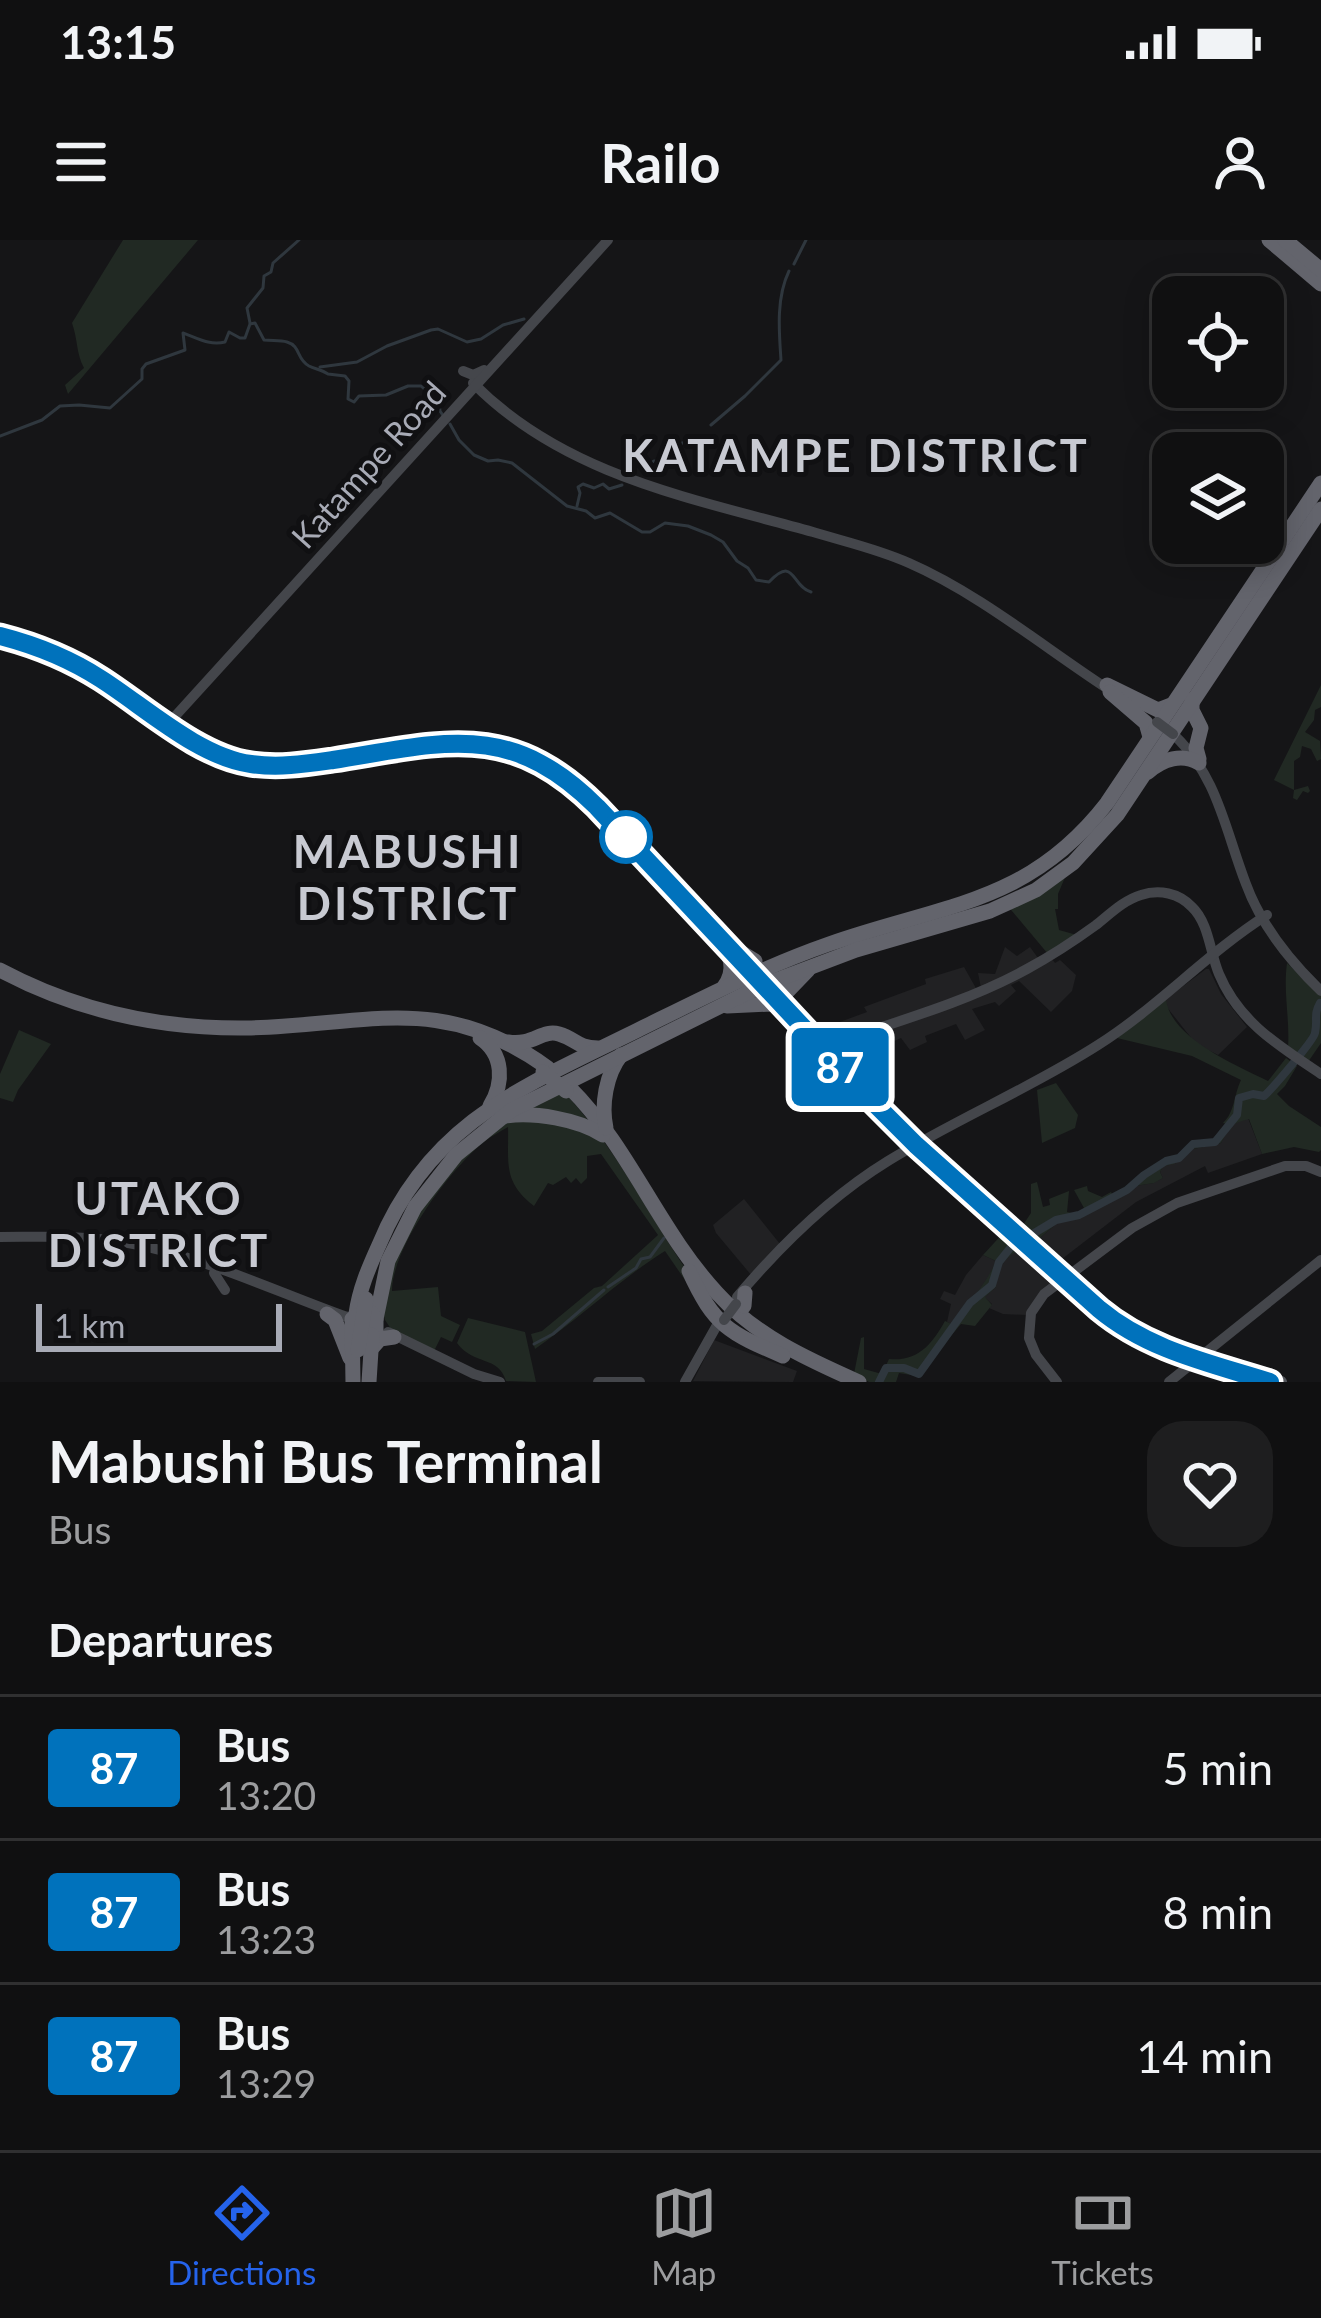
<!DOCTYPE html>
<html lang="en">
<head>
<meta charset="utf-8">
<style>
	body { margin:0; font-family:Lato,sans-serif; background:#1e1e1f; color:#f1f3f6; height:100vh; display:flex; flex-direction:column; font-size:45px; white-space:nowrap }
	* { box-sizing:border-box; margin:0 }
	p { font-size:39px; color:#9c9d9f }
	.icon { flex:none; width:66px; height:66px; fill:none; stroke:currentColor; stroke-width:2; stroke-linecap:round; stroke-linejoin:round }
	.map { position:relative; height:1142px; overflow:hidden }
	.sheet { display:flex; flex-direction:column; background:#101011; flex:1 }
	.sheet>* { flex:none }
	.badge { padding:0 24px; border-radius:9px; font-size:42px; line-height:78px }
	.tools { position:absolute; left:1152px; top:36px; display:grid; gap:24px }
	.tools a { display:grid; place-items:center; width:132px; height:132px; border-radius:24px; background:#101011; box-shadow:0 6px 30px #0003,0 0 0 3px #303031; font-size:60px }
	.scale { position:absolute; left:36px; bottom:30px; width:246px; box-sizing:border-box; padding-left:12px; border:6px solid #a8abb6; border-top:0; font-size:33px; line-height:42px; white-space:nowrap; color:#a8abb6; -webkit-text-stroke:9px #101012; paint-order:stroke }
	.map>.badge { position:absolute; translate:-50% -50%; box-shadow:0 0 0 6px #fff }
	h2 { padding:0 48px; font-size:45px; line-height:108px }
	.round { display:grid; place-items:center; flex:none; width:126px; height:126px; border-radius:36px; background:#1e1e1f }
	.headline { display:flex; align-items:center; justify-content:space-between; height:204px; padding:0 48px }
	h1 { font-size:57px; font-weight:700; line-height:90px }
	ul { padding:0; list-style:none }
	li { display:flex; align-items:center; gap:36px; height:144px; padding:0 48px; border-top:3px solid #303031 }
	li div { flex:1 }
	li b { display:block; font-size:45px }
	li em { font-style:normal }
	li .badge { min-width:132px; font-weight:700; text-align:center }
	.status { display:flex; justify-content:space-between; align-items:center; height:84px; padding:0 60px; background:#101011; direction:ltr }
	.status svg { height:33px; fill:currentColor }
	header { display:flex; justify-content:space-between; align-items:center; height:156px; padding:0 48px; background:#101011; font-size:54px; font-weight:700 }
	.tabs { display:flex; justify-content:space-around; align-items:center; height:168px; border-top:3px solid #303031; background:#101011; font-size:33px; color:#9c9d9f }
	.tabs a { display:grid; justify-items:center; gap:6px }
	.tabs .active { color:#2563eb }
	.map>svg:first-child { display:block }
	.built { fill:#212123 }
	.green { fill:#212923 }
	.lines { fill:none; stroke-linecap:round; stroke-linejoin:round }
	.stream { stroke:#2f373e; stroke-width:3 }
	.river { stroke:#2f373e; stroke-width:8 }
	.secondary { stroke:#44464b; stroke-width:10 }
	.primary { stroke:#52545a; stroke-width:12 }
	.highway { stroke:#63646c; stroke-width:15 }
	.secondary-bridge { stroke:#44464b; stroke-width:10 }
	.primary-bridge { stroke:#52545a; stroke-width:12 }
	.highway-bridge { stroke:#63646c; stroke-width:15 }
	.line-casing { stroke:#fff; stroke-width:27 }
	.line { stroke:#0072bc; stroke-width:18 }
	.stop-dot { fill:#fff; stroke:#0072bc; stroke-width:6 }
	.labels { text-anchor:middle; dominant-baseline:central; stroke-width:10; stroke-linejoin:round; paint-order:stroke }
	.street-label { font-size:33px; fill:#a8abb6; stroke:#101012 }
	.district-label { font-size:45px; font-weight:bold; letter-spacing:3px; fill:#c8cad2; stroke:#101012 }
</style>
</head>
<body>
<div class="status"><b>13:15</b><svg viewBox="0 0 49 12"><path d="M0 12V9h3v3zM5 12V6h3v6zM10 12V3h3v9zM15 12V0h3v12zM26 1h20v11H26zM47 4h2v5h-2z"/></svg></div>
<header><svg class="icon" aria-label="menu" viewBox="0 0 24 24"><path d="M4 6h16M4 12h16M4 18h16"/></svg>Railo<svg class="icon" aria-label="person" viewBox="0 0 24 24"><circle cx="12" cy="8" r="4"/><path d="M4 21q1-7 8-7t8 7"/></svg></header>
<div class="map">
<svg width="1321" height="1142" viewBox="0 0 1321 1142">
	<rect width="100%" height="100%" fill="#151517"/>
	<g class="built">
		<path d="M1005,707l12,9 13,-9 8,11 10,-4 7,9 5,-3 16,15 -4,16 -21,21 -32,-31 -8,4 5,6 -17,15 -4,-4 -23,7 13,21 -20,10 -9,-16 -31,12 2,6 -17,8 -9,-12 -54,25 -29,-33 49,-18 -3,-5 62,-23 -1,-5 39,-12 13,23 4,-2 -3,-15 17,1z"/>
		<path d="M1206,729h3l12,25 26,33 -29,28 -22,-11 -30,-38v-7z"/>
		<path d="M1242,878h6l14,36 -54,19 -3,-7 -69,36 -78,60 -19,-16 2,-9 16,-14 19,-4 59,-33 18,-3 10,-5 -3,-6 3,-6 30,-17 28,-6 7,-16z"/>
		<path d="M744,959l36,45 -28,32 -36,-43 -3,-8z"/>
		<path d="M1024,1008l33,31 -30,36 -24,-1 -14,-6 3,-4 -8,-7 12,-10 -1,-12 5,-10 12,-12z"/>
		<path d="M983,1015l13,6 -11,25 -20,20 -11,19 -7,-3 4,-18 -11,-5 4,-8 11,4 11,-20z"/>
		<path d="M714,1100l83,31 -4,11 -100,-1z"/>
	</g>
	<g class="green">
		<path d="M123,0h75l-130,154 -3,-9 19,-17c-8,-15 -6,-28 -12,-45z"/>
		<path d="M1321,445v22l-6,3 -1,10 -9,12 15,9 1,18 -4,2 -6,-12 -9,-3 -2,11 -6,4v29l14,-4 2,5 -2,2 -5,-2 -6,9 -4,-2 1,-8 -20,-10z"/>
		<path d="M1066,635l-8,19v15h-3l4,21 18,5 -29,19 -41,-49z"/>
		<path d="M1287,723l34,33v47l-13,19 -20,-14c2,-29 -5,-56 -1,-85z"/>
		<path d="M1166,759c4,38 69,66 102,82l18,-23 11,8 -12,20 -8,8 12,12 32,21v23l-2,2 -25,-5 -32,7 -13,-35c-19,5 -19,8 -28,24l-28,6 -19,15 -11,2 -3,6 3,6 -9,5 -19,3 -59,33 -19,4 -16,14 -2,9 -24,-22 2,-3 6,4 8,-12v-29l6,-2 6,25 7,-2 -1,-6 20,-8 -2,21 9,2 8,-6 -10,-18 13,-4 1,5 14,6 9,-5 2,4 14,-6 22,-22 28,-12 15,-12 20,-3 12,-9 3,-8 -4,-1c12,-11 11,-29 18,-43l-49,-24 -75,-18z"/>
		<path d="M19,790l32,14 -33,46 -5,12 -13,-4v-24z"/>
		<path d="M1056,843l22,32 -3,13 -33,15 -5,-53z"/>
		<path d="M559,847c53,54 88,125 130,187l9,25 -33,-48c-46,29 -85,67 -130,98l-4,-15 11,-3 52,-43 8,-2 56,-51 -57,-81 -14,2v22l-6,6 -5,-6 -5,5 -5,-6 -13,8 -5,-2 -14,23c-32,-24 -25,-45 -26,-79 -8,5 -17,9 -24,15 -34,27 -92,105 -92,149l46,-4 3,29 19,9 -8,17 -11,-5 -7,14 -43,-22 -6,-9 -4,-14 26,-80 71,-87z"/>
		<path d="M1005,991l19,17c-17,7 -29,20 -28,39l-11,10 7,8 -17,21 -14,-2 -44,52 -18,-3 -3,9h-27l-15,-8 7,-36 3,-1v32l18,5 7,-15c29,3 43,-15 56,-38l9,4c14,-24 31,-38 42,-64l-13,-6z"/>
		<path d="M468,1078l57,14 11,50 -30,-1c-8,-26 -32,-15 -49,-38z"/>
	</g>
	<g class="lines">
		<g class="stream">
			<path d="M794,24l12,-24"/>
			<path d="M250,83l-3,-15 16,-20 1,-12 7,-4 2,-9 26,-23"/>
			<path d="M320,127l37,-5 30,-16 44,-16 7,-1 29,13 14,-3 22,-14 21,-6"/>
			<path d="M450,184l9,16 15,15 14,6 10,-1 14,3 55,43 19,5 9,7 15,-5 32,19h8l15,-9 23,3 23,9 12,7 14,19 11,7 8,12 13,2c26,-27 22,4 42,10"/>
			<path d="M711,185l34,-29 36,-36c-2,-29 -5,-62 8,-89"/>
			<path d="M0,196l42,-16 18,-14 19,-1 31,3 32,-29v-10l4,-5 39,-14 -2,-17c14,5 27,13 42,9l4,-10 11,6h5l5,-14 5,-1 9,17c8,1 16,0 23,2 14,4 9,17 22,24 6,3 13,4 19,8l17,2 4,5 -1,18 6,3 5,-6 27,-1 22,-9h13l18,16 1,9 4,6"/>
			<path d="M641,230l13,-9 23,3 1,-4 -9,-7 1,-4 5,-4 23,-6"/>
			<path d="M577,266l3,-13 -2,-6 5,-3 11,4 9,-4 6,5 13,-4"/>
			<path d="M608,1047l28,-19 5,-9 9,-2 14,-19"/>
			<path d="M534,1104l19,-10 51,-44"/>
		</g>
		<path class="river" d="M879,1142l7,-14h18l15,6 51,-71 22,-18 7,-23 12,-15 45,-27 23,-5 48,-25 17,-15 22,-14 13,-3 14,-14 22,-2 22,-27 2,-17 14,-4 11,2c8,-7 50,-56 51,-63 3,-13 -2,-18 5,-30"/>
		<g class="secondary">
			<path d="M463,131l10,4 11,-5"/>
			<path d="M473,143c92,93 219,115 340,149 33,10 65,17 96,31 71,31 137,86 202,128"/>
			<path d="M168,484l440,-484"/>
			<path d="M1173,494c45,42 52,96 73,150 15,41 44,77 75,107"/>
			<path d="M822,807c69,-24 141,-43 205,-78 24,-13 47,-28 69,-44 14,-11 28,-25 45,-30 18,-6 38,-2 51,12 17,16 18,46 27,67 20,48 60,72 102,100"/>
			<path d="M0,997c41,0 82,-2 123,5 77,13 151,49 224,75l7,-1"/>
			<path d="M214,1033l11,17"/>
			<path d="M737,1057c43,-51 94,-101 151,-136 68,-42 143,-73 210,-116 60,-38 109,-92 169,-130"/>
			<path d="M388,1092l86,42 26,8"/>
			<path d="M598,1142h42"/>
			<path d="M685,1142l36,-64"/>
			<path d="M1057,1142l-21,-27 -7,-17 2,-25 13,-19 88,-66 45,-25 108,-37h21l15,6"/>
			<path d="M1169,1142l152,-122"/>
		</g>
		<g class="primary">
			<path d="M0,392c39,9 75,25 108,47 42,28 85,66 134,79 48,12 122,-7 171,-17 104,-22 169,42 234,112 26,29 53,59 80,87"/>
			<path d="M782,759l141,147 189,169c51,35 112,47 169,67"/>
		</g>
		<g class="highway">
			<path d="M1269,0l52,44"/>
			<path d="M1285,0l36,30"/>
			<path d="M1107,445l51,25 13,-5"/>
			<path d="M1110,452l36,31 4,14"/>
			<path d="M1192,460v10l9,18 -5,20 3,11"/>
			<path d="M1148,532c15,-13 34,-19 51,-9"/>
			<path d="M719,697c11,17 18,32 5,50"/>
			<path d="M737,710l18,11"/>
			<path d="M0,730c77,41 160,59 247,58 118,-2 193,-38 301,40"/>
			<path d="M781,758l27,-28"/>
			<path d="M727,766l44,-2 15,4"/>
			<path d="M480,798c24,16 24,45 10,68"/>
			<path d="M508,802c25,4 34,-13 51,-8 17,5 18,14 39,14"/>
			<path d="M570,848c60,60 89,143 147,205 39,43 90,66 142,89"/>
			<path d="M505,876c30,-4 72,3 98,19"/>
			<path d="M606,888c-5,-23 0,-54 15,-73"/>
			<path d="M689,1031c25,55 40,62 94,85"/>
			<path d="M744,1066l1,-13"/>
			<path d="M327,1074l8,6 15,38"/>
			<path d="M356,1074c3,-24 13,-47 23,-69 51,-124 148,-160 259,-215 63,-31 125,-63 191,-86 113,-40 199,-39 278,-141l214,-320"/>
			<path d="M376,1079l12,-58 27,-54 41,-52 54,-44 251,-125 95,-36 134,-39 46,-21 37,-27 44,-48 204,-306"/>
			<path d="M352,1091l6,6h11l7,-6v-12l-5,-6 -8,-1 -11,7 1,63"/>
			<path d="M372,1108l8,-9 14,-2"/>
			<path d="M369,1142l3,-47"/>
		</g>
		<g class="secondary-bridge">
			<path d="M1157,482l16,12"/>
			<path d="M724,1080l12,-16"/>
		</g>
		<path class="primary-bridge" d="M749,729l21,22"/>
		<g class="highway-bridge">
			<path d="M543,832l23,19"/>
			<path d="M358,1110l8,-51"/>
		</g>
	</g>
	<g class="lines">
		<g class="line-casing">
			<path id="line" d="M0,396c35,9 70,23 101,43 44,28 98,78 150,85 28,4 54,0 82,-4 109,-17 176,-41 264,47l276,295 43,43 183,164c49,41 111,54 171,73"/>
		</g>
		<use href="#line" class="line"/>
	</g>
	<circle class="stop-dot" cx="626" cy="597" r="24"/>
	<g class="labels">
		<g class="street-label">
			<text transform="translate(368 224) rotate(-48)">Katampe Road</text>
		</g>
		<g class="district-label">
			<text x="856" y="215">KATAMPE DISTRICT</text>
			<text x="408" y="611">MABUSHI<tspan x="408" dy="52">DISTRICT</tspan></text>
			<text x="159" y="958">UTAKO<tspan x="159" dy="52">DISTRICT</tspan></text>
		</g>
	</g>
</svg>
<div class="tools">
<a><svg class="icon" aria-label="locate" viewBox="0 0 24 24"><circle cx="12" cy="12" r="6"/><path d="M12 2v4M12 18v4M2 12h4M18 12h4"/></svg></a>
<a><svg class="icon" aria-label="layers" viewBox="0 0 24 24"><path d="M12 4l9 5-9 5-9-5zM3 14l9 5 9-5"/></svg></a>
</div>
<div class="scale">1 km</div>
<b class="badge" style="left:840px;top:827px;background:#0072bc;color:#fff">87</b>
</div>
<section class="sheet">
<div class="headline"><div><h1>Mabushi Bus Terminal</h1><p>Bus</p></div><a class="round"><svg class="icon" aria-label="heart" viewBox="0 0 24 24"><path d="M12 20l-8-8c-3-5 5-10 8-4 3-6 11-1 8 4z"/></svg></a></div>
<h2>Departures</h2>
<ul>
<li><span class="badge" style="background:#0072bc;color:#fff">87</span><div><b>Bus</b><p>13:20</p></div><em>5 min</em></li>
<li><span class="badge" style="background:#0072bc;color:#fff">87</span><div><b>Bus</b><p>13:23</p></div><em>8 min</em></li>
<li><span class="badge" style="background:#0072bc;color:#fff">87</span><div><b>Bus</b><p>13:29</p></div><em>14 min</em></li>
</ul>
</section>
<nav class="tabs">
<a class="active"><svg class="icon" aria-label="directions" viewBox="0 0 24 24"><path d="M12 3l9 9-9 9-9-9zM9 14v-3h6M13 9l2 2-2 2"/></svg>Directions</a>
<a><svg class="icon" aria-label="map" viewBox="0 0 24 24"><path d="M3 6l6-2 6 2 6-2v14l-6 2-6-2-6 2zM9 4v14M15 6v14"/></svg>Map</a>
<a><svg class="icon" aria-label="tickets" viewBox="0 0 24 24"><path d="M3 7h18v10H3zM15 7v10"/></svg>Tickets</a>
</nav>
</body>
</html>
